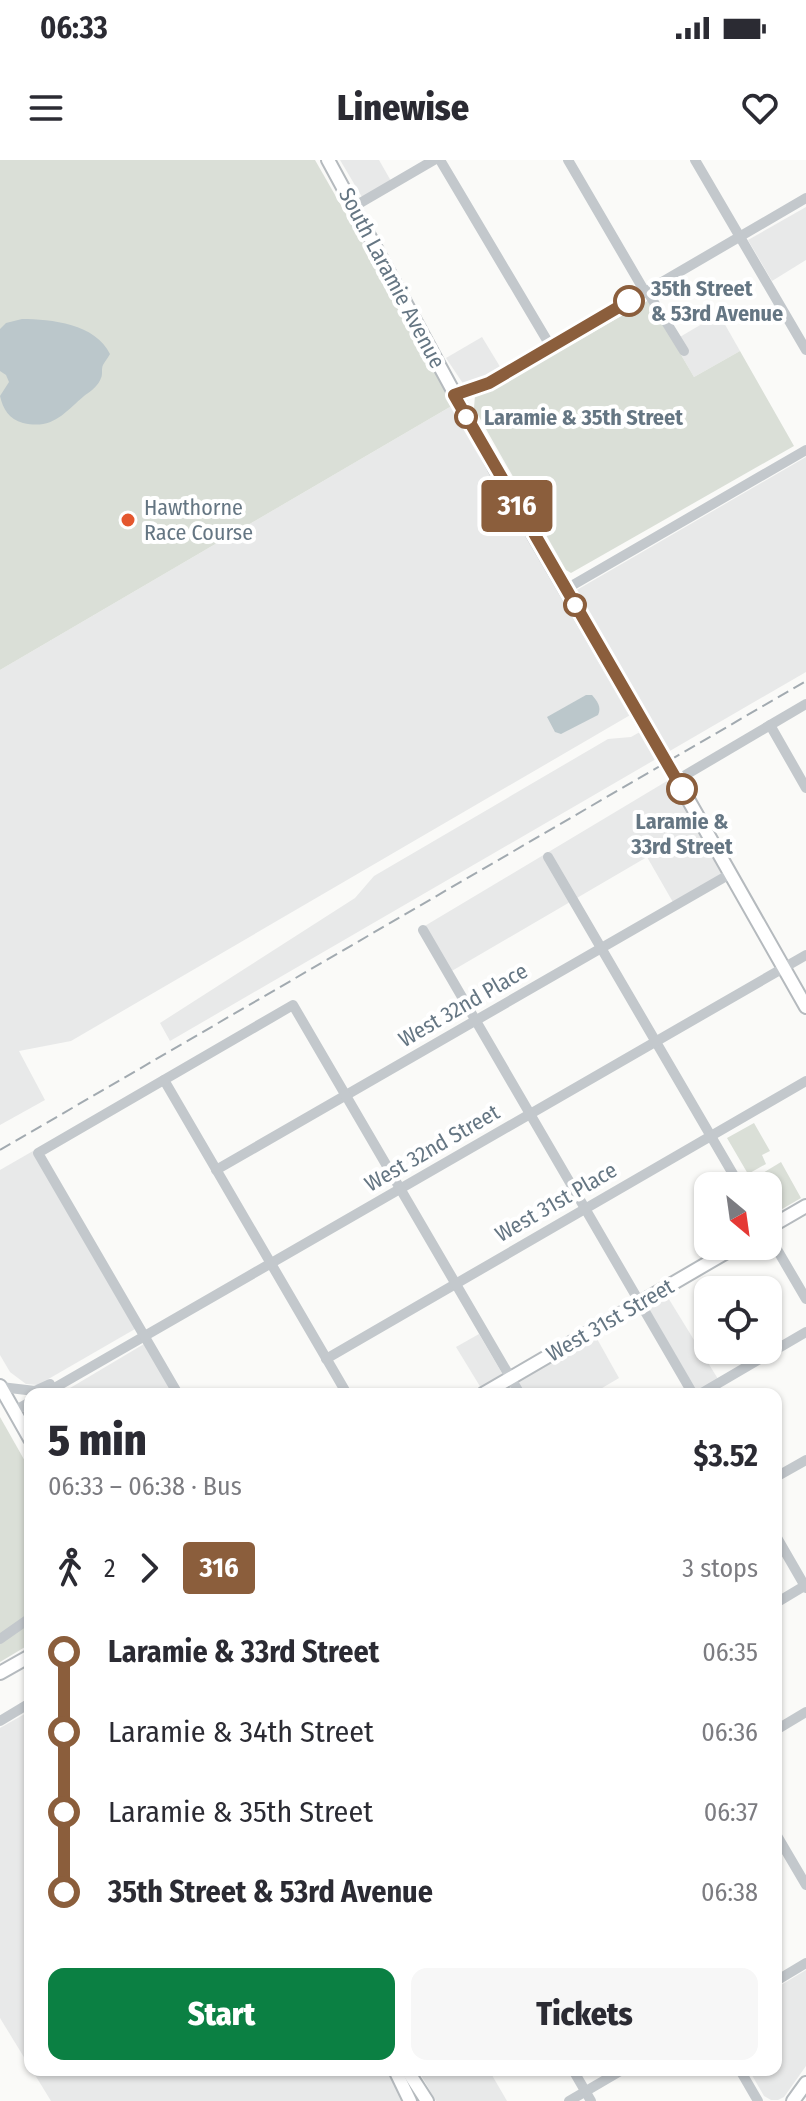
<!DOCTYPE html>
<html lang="en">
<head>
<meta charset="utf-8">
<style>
	body { margin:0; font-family:"Fira Sans Condensed",sans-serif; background:#f7f7f7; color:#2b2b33; height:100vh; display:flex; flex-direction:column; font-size:30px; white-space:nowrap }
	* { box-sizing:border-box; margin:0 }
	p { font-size:26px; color:#7c7c81 }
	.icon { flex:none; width:44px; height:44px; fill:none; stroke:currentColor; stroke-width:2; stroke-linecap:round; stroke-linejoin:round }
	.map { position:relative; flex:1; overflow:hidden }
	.drawer { position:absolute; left:24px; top:1228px; width:758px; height:688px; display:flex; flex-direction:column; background:#fff; border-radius:16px; box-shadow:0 2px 6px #0004 }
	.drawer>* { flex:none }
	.badge { padding:0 16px; border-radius:6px; font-size:28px; line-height:52px }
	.needle { width:52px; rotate:151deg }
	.controls { position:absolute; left:694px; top:1012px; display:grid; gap:16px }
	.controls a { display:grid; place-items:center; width:88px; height:88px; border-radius:16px; background:#fff; box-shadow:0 2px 6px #0004; font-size:40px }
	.map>.badge { position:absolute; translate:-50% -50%; box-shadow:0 0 0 4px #fff }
	.legs { display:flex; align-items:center; gap:12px; height:88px; padding:0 24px; font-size:26px }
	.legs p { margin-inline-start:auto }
	.headline { display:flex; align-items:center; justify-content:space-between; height:136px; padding:0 24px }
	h1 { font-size:44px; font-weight:800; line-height:60px }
	.cta { display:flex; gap:16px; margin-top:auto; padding:16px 24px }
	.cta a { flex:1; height:92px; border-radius:16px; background:#0b8043; color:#fff; font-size:32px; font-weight:800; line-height:92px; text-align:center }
	.cta a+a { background:#f7f7f7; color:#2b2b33 }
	ul { padding:0 24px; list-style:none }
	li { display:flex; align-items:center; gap:28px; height:80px; font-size:30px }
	li i { display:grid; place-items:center; width:12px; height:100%; margin:0 10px; background:currentColor }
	li i::after { content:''; width:20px; height:20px; margin:-10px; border:6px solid; border-radius:50%; background:#fff }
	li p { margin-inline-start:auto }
	li:first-child i { background:linear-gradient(#0000 50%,currentColor 0) }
	li:last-child i { background:linear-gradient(currentColor 50%,#0000 0) }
	.status { display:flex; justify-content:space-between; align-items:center; height:56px; padding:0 40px; background:#fff; direction:ltr }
	.status svg { height:22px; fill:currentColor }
	header { display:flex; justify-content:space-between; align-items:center; height:104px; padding:0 24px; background:#fff; font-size:36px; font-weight:800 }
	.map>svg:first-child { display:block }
	.built { fill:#e8e9e9 }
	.green { fill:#dadfd7 }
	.water { fill:#bbc7cb }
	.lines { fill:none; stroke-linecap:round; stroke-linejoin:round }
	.major-tunnel { stroke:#d5d9db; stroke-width:12; stroke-dasharray:12 6; stroke-linecap:butt }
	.major-casing { stroke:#b5babe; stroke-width:16 }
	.minor { stroke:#c3c8cc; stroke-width:10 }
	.major { stroke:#fff; stroke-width:12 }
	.rail { stroke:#a2aab0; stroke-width:2; stroke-dasharray:12 6; stroke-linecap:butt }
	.line-1-casing { stroke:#fff; stroke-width:18 }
	.line-1 { stroke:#8b5e3c; stroke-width:12 }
	.stop-1-dot { fill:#fff; stroke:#8b5e3c; stroke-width:4 }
	.poi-dot { fill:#e4572e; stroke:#fff; stroke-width:3 }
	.labels { text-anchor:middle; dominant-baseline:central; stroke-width:8; stroke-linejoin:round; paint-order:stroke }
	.street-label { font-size:22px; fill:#657683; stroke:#fff }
	.stop-label { font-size:22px; font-weight:bold; fill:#657683; stroke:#fff; text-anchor:start }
	.poi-label { font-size:22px; fill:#657683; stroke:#fff; text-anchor:start }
</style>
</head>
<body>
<div class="status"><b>06:33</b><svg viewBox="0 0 49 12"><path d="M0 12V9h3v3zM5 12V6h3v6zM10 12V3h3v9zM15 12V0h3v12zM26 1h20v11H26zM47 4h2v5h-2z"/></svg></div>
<header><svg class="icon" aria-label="menu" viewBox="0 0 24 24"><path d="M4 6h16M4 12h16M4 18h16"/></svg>Linewise<svg class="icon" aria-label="heart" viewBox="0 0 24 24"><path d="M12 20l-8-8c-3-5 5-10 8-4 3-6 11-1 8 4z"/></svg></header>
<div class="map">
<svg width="806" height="1941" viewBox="0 0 806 1941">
	<rect width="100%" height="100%" fill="#fafaf8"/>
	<g class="built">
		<path d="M340,0h39l12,21 -29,16z"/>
		<path d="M806,47v53l-34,21 -24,-41z"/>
		<path d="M719,154l21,37 -46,26 -21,-36z"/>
		<path d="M482,177l20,33 -32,14 -6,1 -18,-27z"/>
		<path d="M455,244l177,310 -561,327 -52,10 26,49 -45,25v-455z"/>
		<path d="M806,297v215l-636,369 -10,-18 195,-125 19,-22 234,-137 23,-2 23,-13 -79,-133z"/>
		<path d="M672,618l55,95 -53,31 -27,-47 -197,115 -27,-45z"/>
		<path d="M33,991l102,178 -97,56 -12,-1 -16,-12 -10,-17v-185z"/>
		<path d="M667,1136l51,83 -21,12 -50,-84z"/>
		<path d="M479,1174l24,41 -22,13 -25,-41z"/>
		<path d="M596,1177l23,41 -27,16h-67l-7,-12z"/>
		<path d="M144,1184l29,50h-113z"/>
		<path d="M30,1551v356l-30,-49v-290z"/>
		<path d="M806,1810v96l-22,31 -6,3h-7l-7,-4 -15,-26h27v-82z"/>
		<path d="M32,1910h355l18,31h-354z"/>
		<path d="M418,1910h71l18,31h-71z"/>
	</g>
	<g class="green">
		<path d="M0,0h315l140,244 -455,266z"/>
		<path d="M649,140l45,77 46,-26 54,95 -223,127 -5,-3 -92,-162 1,-13 26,-10z"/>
		<path d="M754,963l16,28 -8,4 4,9 -18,10 -21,-36z"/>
		<path d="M781,1002l20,36 -29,17 -4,-7v-22h-13l-4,-6z"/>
		<path d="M0,1257l30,53v174l-30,18z"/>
	</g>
	<g class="water">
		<path d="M22,159c29,0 74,5 88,35 -2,4 -5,7 -7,11 -2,4 0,9 -2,13 -2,7 -11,14 -17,18 -20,17 -31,34 -61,27 -14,-4 -20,-14 -23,-27l9,-14 -3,-7 -6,-4v-42l6,-6z"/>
		<path d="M586,535h6c5,6 10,12 6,20l-37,19 -6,-2 -8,-15z"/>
	</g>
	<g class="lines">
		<path class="major-tunnel" d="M646,568l22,36"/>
		<g class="major-casing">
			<g id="major">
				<path d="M328,0l169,312 149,256"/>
				<path d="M668,604l138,243"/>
				<path d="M768,1068l38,-22"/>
				<path d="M0,1226l30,53"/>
				<path d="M483,1234l254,-148"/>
				<path d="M0,1513l30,-17"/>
				<path d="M395,1910l15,31"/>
				<path d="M407,1910l20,31"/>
				<path d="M793,1941l13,-18"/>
			</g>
		</g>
		<g class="minor">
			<path d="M440,0l111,187"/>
			<path d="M568,0l77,132"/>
			<path d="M695,0l111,190"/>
			<path d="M355,46l79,-46"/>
			<path d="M647,131l37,60"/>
			<path d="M454,235l35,-12 317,-185"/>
			<path d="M566,429l240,-139"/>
			<path d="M770,565l36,63"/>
			<path d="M677,620l129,-76"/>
			<path d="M548,697l192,329"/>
			<path d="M423,770l270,464"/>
			<path d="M164,920l183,314"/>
			<path d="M216,1010l514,-296"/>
			<path d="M768,1074l38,65"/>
			<path d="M326,1199l480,-278"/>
			<path d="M1,1227l34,4 15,-7"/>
			<path d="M44,1234l762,-439"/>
			<path d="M178,1234l-140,-241 255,-148 227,389"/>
			<path d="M700,1234l106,-62"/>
			<path d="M14,1251l16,-9"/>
			<path d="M776,1317l30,-17"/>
			<path d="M776,1376l30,52"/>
			<path d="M776,1443l30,-18"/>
			<path d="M0,1479l30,-21"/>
			<path d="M0,1561l30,-18"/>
			<path d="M776,1570l30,-18"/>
			<path d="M776,1674l30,51"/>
			<path d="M776,1821l30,-18"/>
			<path d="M573,1910l18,31"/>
			<path d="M740,1910l18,31"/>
			<path d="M569,1941l53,-31"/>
		</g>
		<use href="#major" class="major"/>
		<path class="rail" d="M0,990l806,-469"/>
	</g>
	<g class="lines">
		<g class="line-1-casing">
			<path id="line-1" d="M629,141l-140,82 -35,12 228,394"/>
		</g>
		<use href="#line-1" class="line-1"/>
	</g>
	<g class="stop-1-dot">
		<circle cx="629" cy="141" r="14"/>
		<circle cx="466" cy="257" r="10"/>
		<circle cx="575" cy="445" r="10"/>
		<circle cx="682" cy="629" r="14"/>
	</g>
	<circle class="poi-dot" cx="128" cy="360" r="8"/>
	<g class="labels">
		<g class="street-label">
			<text transform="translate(392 118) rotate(62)">South Laramie Avenue</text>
			<text transform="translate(463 845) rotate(-30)">West 32nd Place</text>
			<text transform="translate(432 988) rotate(-30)">West 32nd Street</text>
			<text transform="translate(556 1042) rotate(-30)">West 31st Place</text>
			<text transform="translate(610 1160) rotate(-30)">West 31st Street</text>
		</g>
		<g class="stop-label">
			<text x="651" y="128">35th Street<tspan x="651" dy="25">&amp; 53rd Avenue</tspan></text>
			<text x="484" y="257">Laramie &amp; 35th Street</text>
			<text x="682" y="661" text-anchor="middle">Laramie &amp;<tspan x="682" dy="25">33rd Street</tspan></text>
		</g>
		<g class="poi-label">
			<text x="144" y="347">Hawthorne<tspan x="144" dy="25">Race Course</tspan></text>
		</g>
	</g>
</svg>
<div class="controls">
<a><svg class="needle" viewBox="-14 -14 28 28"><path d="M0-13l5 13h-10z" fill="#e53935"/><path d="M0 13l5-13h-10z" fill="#7c7c81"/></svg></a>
<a><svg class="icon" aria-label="locate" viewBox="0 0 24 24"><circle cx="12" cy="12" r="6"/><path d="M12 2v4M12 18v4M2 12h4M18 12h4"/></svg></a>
</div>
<b class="badge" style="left:517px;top:346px;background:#8b5e3c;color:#fff">316</b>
<section class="drawer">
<div class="headline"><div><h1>5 min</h1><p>06:33 – 06:38 · Bus</p></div><b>$3.52</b></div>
<div class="legs"><svg class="icon" aria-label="walk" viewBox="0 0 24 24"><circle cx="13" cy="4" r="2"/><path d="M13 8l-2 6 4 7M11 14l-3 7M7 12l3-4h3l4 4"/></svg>2<svg class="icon" aria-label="forward" viewBox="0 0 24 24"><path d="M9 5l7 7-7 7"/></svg><b class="badge" style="background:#8b5e3c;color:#fff">316</b><p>3 stops</p></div>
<ul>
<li><i style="color:#8b5e3c"></i><b>Laramie &amp; 33rd Street</b><p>06:35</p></li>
<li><i style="color:#8b5e3c"></i><span>Laramie &amp; 34th Street</span><p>06:36</p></li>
<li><i style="color:#8b5e3c"></i><span>Laramie &amp; 35th Street</span><p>06:37</p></li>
<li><i style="color:#8b5e3c"></i><b>35th Street &amp; 53rd Avenue</b><p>06:38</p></li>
</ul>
<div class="cta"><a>Start</a><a>Tickets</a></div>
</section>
</div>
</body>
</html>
